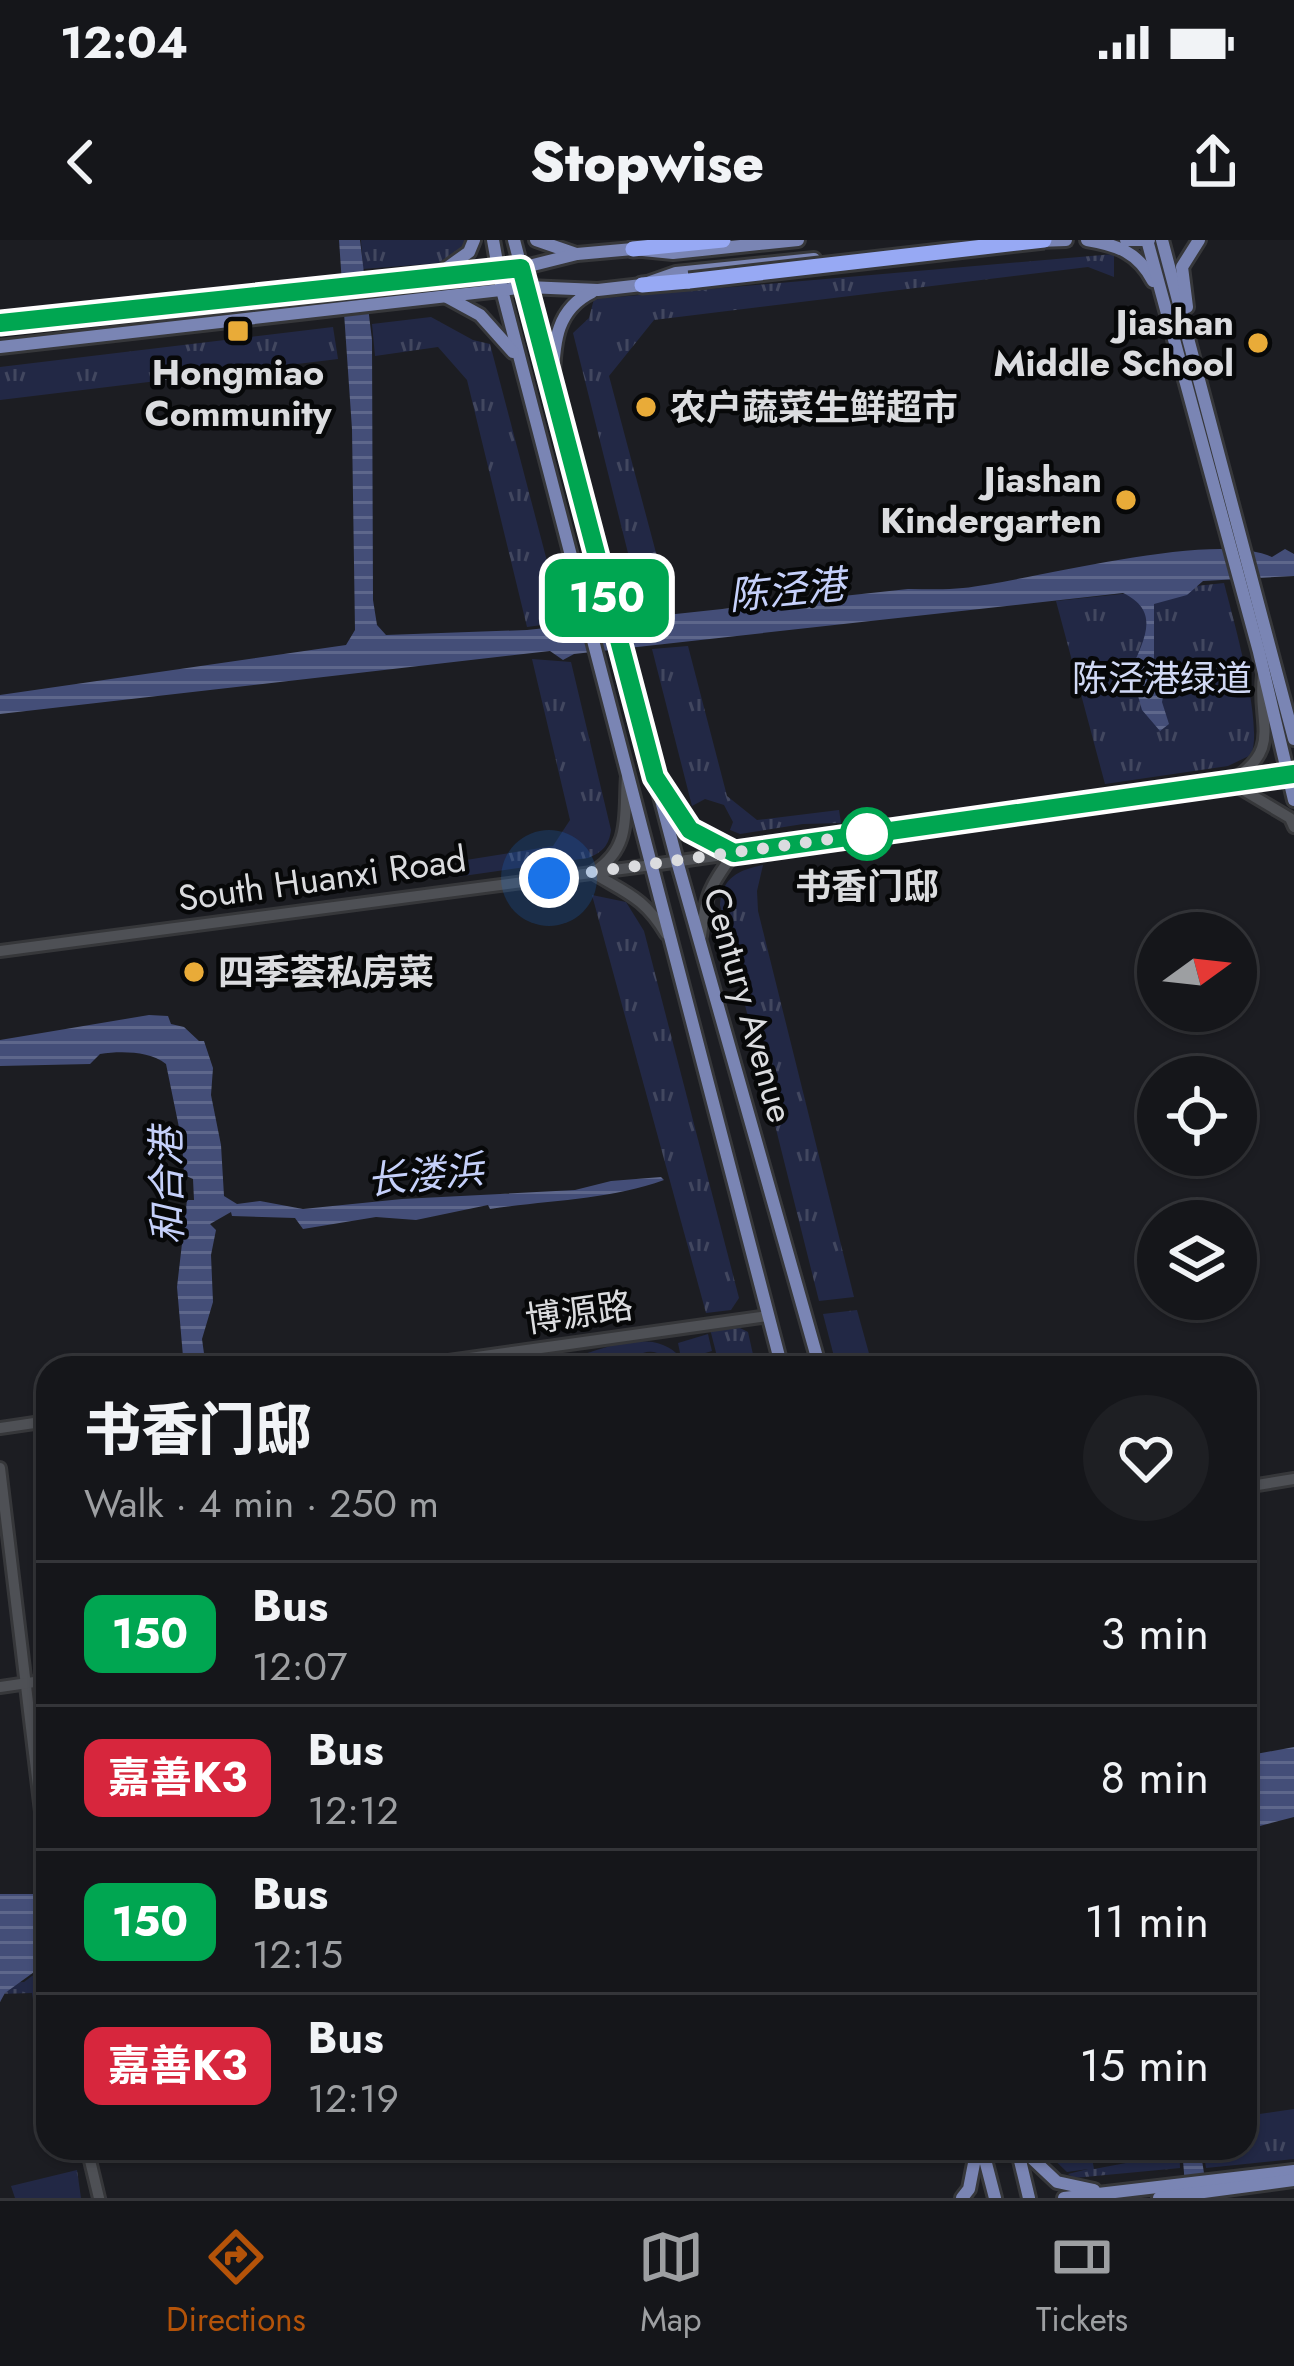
<!DOCTYPE html>
<html lang="en">
<head>
<meta charset="utf-8">
<style>
	body { margin:0; font-family:Jost,"Noto Sans SC",sans-serif; background:#1e1f23; color:#f1f3f6; height:100vh; display:flex; flex-direction:column; font-size:45px; white-space:nowrap }
	* { box-sizing:border-box; margin:0 }
	p { font-size:39px; color:#9d9fa2 }
	.icon { flex:none; width:66px; height:66px; fill:none; stroke:currentColor; stroke-width:2; stroke-linecap:round; stroke-linejoin:round }
	.map { position:relative; flex:1; overflow:hidden }
	.panel { position:absolute; left:36px; top:1116px; width:1221px; height:804px; display:flex; flex-direction:column; background:#15161a; border-radius:36px; box-shadow:0 3px 9px #0004,0 0 0 3px #343539 }
	.panel>* { flex:none }
	.badge { padding:0 24px; border-radius:18px; font-size:42px; line-height:78px }
	.needle { width:78px; rotate:75deg }
	.buttons { position:absolute; left:1137px; top:672px; display:grid; gap:24px }
	.buttons a { display:grid; place-items:center; width:120px; height:120px; border-radius:50%; background:#15161a; box-shadow:0 3px 9px #0004,0 0 0 3px #343539; font-size:60px }
	.you { position:absolute; width:60px; height:60px; margin:-30px; border:9px solid #fff; border-radius:50%; background:#1a73e8; box-shadow:0 0 0 18px #1a73e833 }
	.map>.badge { position:absolute; translate:-50% -50%; box-shadow:0 0 0 6px #fff }
	.round { display:grid; place-items:center; flex:none; width:126px; height:126px; border-radius:63px; background:#1e1f23 }
	.summary { display:flex; align-items:center; justify-content:space-between; height:204px; padding:0 48px }
	h1 { font-size:57px; font-weight:800; line-height:90px }
	ul { padding:0; list-style:none }
	li { display:flex; align-items:center; gap:36px; height:144px; padding:0 48px; border-top:3px solid #343539 }
	li div { flex:1 }
	li b { display:block; font-size:45px }
	li em { font-style:normal }
	li .badge { min-width:132px; font-weight:700; text-align:center }
	.status { display:flex; justify-content:space-between; align-items:center; height:84px; padding:0 60px; background:#15161a; direction:ltr }
	.status svg { height:33px; fill:currentColor }
	header { display:flex; justify-content:space-between; align-items:center; height:156px; padding:0 48px; background:#15161a; font-size:54px; font-weight:800 }
	.tab-bar { display:flex; justify-content:space-around; align-items:center; height:168px; border-top:3px solid #343539; background:#15161a; font-size:33px; color:#9d9fa2 }
	.tab-bar a { display:grid; justify-items:center; gap:6px }
	.tab-bar .active { color:#b45309 }
	.map>svg:first-child { display:block }
	.grass { fill:url(#grass-tufts) }
	.pitch { fill:#222845 }
	.water { fill:url(#water-rules) }
	.lines { fill:none; stroke-linecap:round; stroke-linejoin:round }
	.minor-casing { stroke:#36373a; stroke-width:16 }
	.major-casing { stroke:#36373a; stroke-width:18 }
	.highway-casing { stroke:#36373a; stroke-width:21 }
	.minor { stroke:#4e5055; stroke-width:10 }
	.major { stroke:#7a85b4; stroke-width:12 }
	.highway { stroke:#97a9f4; stroke-width:15 }
	.highway-bridge-casing { stroke:#36373a; stroke-width:21; stroke-linecap:butt }
	.highway-bridge { stroke:#97a9f4; stroke-width:15 }
	.line-casing { stroke:#fff; stroke-width:27 }
	.line { stroke:#00a651; stroke-width:18 }
	.walk { stroke:#dbdcdf; stroke-width:12; stroke-dasharray:0 21.6 }
	.poi-dot { fill:#e9ab38; stroke:#070809; stroke-width:4.5 }
	.stop-dot { fill:#fff; stroke:#00a651; stroke-width:6 }
	.labels { text-anchor:middle; dominant-baseline:central; stroke-width:9; stroke-linejoin:round; paint-order:stroke }
	.poi-label { font-size:36px; font-weight:bold; fill:#dbdcdf; stroke:#070809; text-anchor:end }
	.park-label { font-size:36px; fill:#d1d9f5; stroke:#070809 }
	.street-label { font-size:36px; fill:#dbdcdf; stroke:#070809 }
	.stop-label { font-size:36px; font-weight:bold; fill:#dbdcdf; stroke:#070809 }
	.water-label { font-size:39px; font-style:italic; fill:#c5d0fa; stroke:#070809 }
</style>
</head>
<body>
<div class="status"><b>12:04</b><svg viewBox="0 0 49 12"><path d="M0 12V9h3v3zM5 12V6h3v6zM10 12V3h3v9zM15 12V0h3v12zM26 1h20v11H26zM47 4h2v5h-2z"/></svg></div>
<header><svg class="icon" aria-label="back" viewBox="0 0 24 24"><path d="M15 5l-7 7 7 7"/></svg>Stopwise<svg class="icon" aria-label="share" viewBox="0 0 24 24"><path d="M12 15V3M7 8l5-5 5 5M5 13v7h14v-7"/></svg></header>
<div class="map">
<svg width="1294" height="1958" viewBox="0 0 1294 1958">
	<defs>
		<pattern id="grass-tufts" width="24" height="20" patternUnits="userSpaceOnUse" patternTransform="scale(3)"><rect width="24" height="20" fill="#222845"/><path d="M3 7l-1-3M5 7V3M7 7l1-3M15 17l-1-3M17 17v-4M19 17l1-3" fill="none" stroke="#42475f"/></pattern>
		<pattern id="water-rules" width="6" height="5" patternUnits="userSpaceOnUse" patternTransform="scale(3)"><rect width="6" height="5" fill="#444e78"/><path d="M0 2.5h6" fill="none" stroke="#5e678b"/></pattern>
	</defs>
	<rect width="100%" height="100%" fill="#1c1d22"/>
	<g class="grass">
		<path d="M361,0h105l-10,16 -15,7 -78,6z"/>
		<path d="M1114,14v23l-26,-10 -434,53 -45,56 63,237h-29l-70,-280 16,-15 5,-19z"/>
		<path d="M431,77l42,23 17,4 73,278 -36,5 -60,-247 -29,-33 -63,9 -3,-32z"/>
		<path d="M333,87l5,32 -338,41v-33z"/>
		<path d="M1224,343c9,35 40,143 27,172l-23,11 -123,18 -49,-183z"/>
		<path d="M688,406l39,150 30,24 82,-10 2,13 -38,1 -63,10 -10,-4 3,-8 -9,-17 -19,-6 -13,7 -40,-157z"/>
		<path d="M532,419l39,3 40,168c-2,15 -8,22 -23,28l-132,19 4,-16 93,-15 17,-26z"/>
		<path d="M763,625l-6,26 1,20 96,386 -35,4 -99,-396c2,-28 19,-35 43,-40z"/>
		<path d="M592,655l34,7 18,29 95,367 -8,12 -25,3z"/>
		<path d="M857,1070l16,58h-36l-14,-54z"/>
		<path d="M738,1087l10,5 8,36h-36l-10,-39z"/>
		<path d="M48,1724v141l-16,-112 -32,1v-11l24,-1z"/>
		<path d="M1294,1869v50l-88,9 -3,-20h42v-32z"/>
		<path d="M1042,1908h48l4,21 64,-12 6,-9h15l1,20 -106,10 -6,-4 20,-5 -21,3z"/>
		<path d="M77,1930l4,28h-66l-4,-12z"/>
	</g>
	<path class="pitch" d="M708,1094l4,17 -30,9 31,-6 4,14h-44c-6,-12 -17,-19 -30,-15l4,15h-97l12,-7c37,-10 90,-37 119,-3l-3,-15z"/>
	<g class="water">
		<path d="M339,0h21l12,100 1,260 4,25 9,10 141,-5 381,-41c18,0 38,1 55,-1 72,-8 249,-58 309,-31l13,-8 9,5v22l-91,5 -16,14 -33,9v55l11,28 -3,15 7,22 -9,7 -18,-21 -11,-39c11,-29 32,-59 -8,-78l-549,61 -11,6 -13,-9 -550,63v-19l346,-50 9,-15 -3,-201z"/>
		<path d="M149,775l19,1 3,8 13,3 15,14h5l9,27 -2,27 10,50 3,51 13,8 23,-3 43,8 99,-10 173,-9 36,-9 50,-4 3,3c-55,20 -115,20 -174,29l-2,-4 -72,15 -40,-3 -73,12 -8,-11 -63,-2 -1,-4 -21,12 6,6 -5,25 2,47 -11,37 4,29h-22l-7,-81 10,-87h7l-1,-21 -9,-4 -2,-33 -16,-78c-17,-13 -45,-13 -66,-10l-10,10 -90,2v-26z"/>
		<path d="M1294,1507v70l-49,13v-74z"/>
		<path d="M0,1654h48v68l-43,31 -5,9z"/>
		<path d="M1182,1908h18l8,50h-22z"/>
	</g>
	<g class="lines">
		<g class="minor-casing">
			<g id="minor">
				<path d="M1233,540c50,-33 24,-56 30,-105"/>
				<path d="M659,544l31,45 41,22"/>
				<path d="M1233,544l57,34 4,9"/>
				<path d="M595,631c37,-24 29,-57 32,-95"/>
				<path d="M593,633c33,20 52,25 73,61"/>
				<path d="M701,696c5,-44 8,-48 33,-83"/>
				<path d="M0,711l652,-86 642,-91"/>
				<path d="M399,1128l369,-52"/>
				<path d="M0,1188l48,-7"/>
				<path d="M0,1228l48,402"/>
				<path d="M1245,1247l49,-8"/>
				<path d="M0,1447l48,-7"/>
				<path d="M87,1908l12,50"/>
			</g>
		</g>
		<g class="major-casing">
			<g id="major">
				<path d="M493,0l9,50 280,1078"/>
				<path d="M514,0l163,621 143,507"/>
				<path d="M536,0l40,14"/>
				<path d="M1087,0c30,5 51,12 66,41"/>
				<path d="M1126,0h23"/>
				<path d="M1147,0l112,412 35,148"/>
				<path d="M1162,0l132,499"/>
				<path d="M1037,1l29,-1"/>
				<path d="M437,35l32,-23 5,-12"/>
				<path d="M447,57l33,18 33,37"/>
				<path d="M1187,67l-5,-40 17,-27"/>
				<path d="M0,83l521,-55 56,-14 56,-5 40,4 125,-13"/>
				<path d="M0,107l527,-60 71,3 44,-5 34,-12 138,-14"/>
				<path d="M553,136c1,-35 4,-67 39,-84"/>
				<path d="M982,1908l13,50"/>
				<path d="M1017,1908l12,50"/>
				<path d="M1021,1908l36,34 37,8"/>
				<path d="M962,1958l7,-9 8,-41"/>
				<path d="M1064,1958l230,-27"/>
				<path d="M1159,1958l135,-18"/>
			</g>
		</g>
		<g class="highway-casing">
			<g id="highway">
				<path d="M633,9l90,-9"/>
				<path d="M642,45l47,-4"/>
			</g>
		</g>
		<use href="#minor" class="minor"/>
		<use href="#major" class="major"/>
		<use href="#highway" class="highway"/>
		<g class="highway-bridge-casing">
			<path id="highway-bridge" d="M689,41l355,-41"/>
		</g>
		<use href="#highway-bridge" class="highway-bridge"/>
	</g>
	<g class="lines">
		<g class="line-casing">
			<path id="line" d="M0,83l521,-55 134,509 35,53 44,23 560,-79"/>
		</g>
		<use href="#line" class="line"/>
		<path class="walk" d="M549,638l318,-44"/>
	</g>
	<g class="poi-dot">
		<rect x="226" y="79" width="24" height="24" rx="6"/>
		<circle cx="1258" cy="103" r="12"/>
		<circle cx="646" cy="167" r="12"/>
		<circle cx="1126" cy="260" r="12"/>
		<circle cx="194" cy="732" r="12"/>
	</g>
	<circle class="stop-dot" cx="867" cy="594" r="24"/>
	<g class="labels">
		<g class="poi-label">
			<text x="1234" y="82">Jiashan<tspan x="1234" dy="41">Middle School</tspan></text>
			<text x="238" y="132" text-anchor="middle">Hongmiao<tspan x="238" dy="41">Community</tspan></text>
			<text x="670" y="167" text-anchor="start">农户蔬菜生鲜超市</text>
			<text x="1102" y="239">Jiashan<tspan x="1102" dy="41">Kindergarten</tspan></text>
			<text x="218" y="732" text-anchor="start">四季荟私房菜</text>
		</g>
		<g class="park-label">
			<text x="1162" y="438">陈泾港绿道</text>
		</g>
		<g class="street-label">
			<text transform="translate(322 638) rotate(-8)">South Huanxi Road</text>
			<text transform="translate(749 765) rotate(74)">Century Avenue</text>
			<text transform="translate(579 1072) rotate(-8)">博源路</text>
		</g>
		<g class="stop-label">
			<text x="867" y="646">书香门邸</text>
		</g>
		<g class="water-label">
			<text transform="translate(787 350) rotate(-6)">陈泾港</text>
			<text transform="translate(425 935) rotate(-6)">长溇浜</text>
			<text transform="translate(167 946) rotate(-91)">和合港</text>
		</g>
	</g>
</svg>
<div class="buttons">
<a><svg class="needle" viewBox="-14 -14 28 28"><path d="M0-13l5 13h-10z" fill="#e53935"/><path d="M0 13l5-13h-10z" fill="#9d9fa2"/></svg></a>
<a><svg class="icon" aria-label="locate" viewBox="0 0 24 24"><circle cx="12" cy="12" r="6"/><path d="M12 2v4M12 18v4M2 12h4M18 12h4"/></svg></a>
<a><svg class="icon" aria-label="layers" viewBox="0 0 24 24"><path d="M12 4l9 5-9 5-9-5zM3 14l9 5 9-5"/></svg></a>
</div>
<div class="you" style="left:549px;top:638px"></div>
<b class="badge" style="left:607px;top:358px;background:#00a651;color:#fff">150</b>
<section class="panel">
<div class="summary"><div><h1>书香门邸</h1><p>Walk · 4 min · 250 m</p></div><a class="round"><svg class="icon" aria-label="heart" viewBox="0 0 24 24"><path d="M12 20l-8-8c-3-5 5-10 8-4 3-6 11-1 8 4z"/></svg></a></div>
<ul>
<li><span class="badge" style="background:#00a651;color:#fff">150</span><div><b>Bus</b><p>12:07</p></div><em>3 min</em></li>
<li><span class="badge" style="background:#d7263d;color:#fff">嘉善K3</span><div><b>Bus</b><p>12:12</p></div><em>8 min</em></li>
<li><span class="badge" style="background:#00a651;color:#fff">150</span><div><b>Bus</b><p>12:15</p></div><em>11 min</em></li>
<li><span class="badge" style="background:#d7263d;color:#fff">嘉善K3</span><div><b>Bus</b><p>12:19</p></div><em>15 min</em></li>
</ul>
</section>
</div>
<nav class="tab-bar">
<a class="active"><svg class="icon" aria-label="directions" viewBox="0 0 24 24"><path d="M12 3l9 9-9 9-9-9zM9 14v-3h6M13 9l2 2-2 2"/></svg>Directions</a>
<a><svg class="icon" aria-label="map" viewBox="0 0 24 24"><path d="M3 6l6-2 6 2 6-2v14l-6 2-6-2-6 2zM9 4v14M15 6v14"/></svg>Map</a>
<a><svg class="icon" aria-label="tickets" viewBox="0 0 24 24"><path d="M3 7h18v10H3zM15 7v10"/></svg>Tickets</a>
</nav>
</body>
</html>
